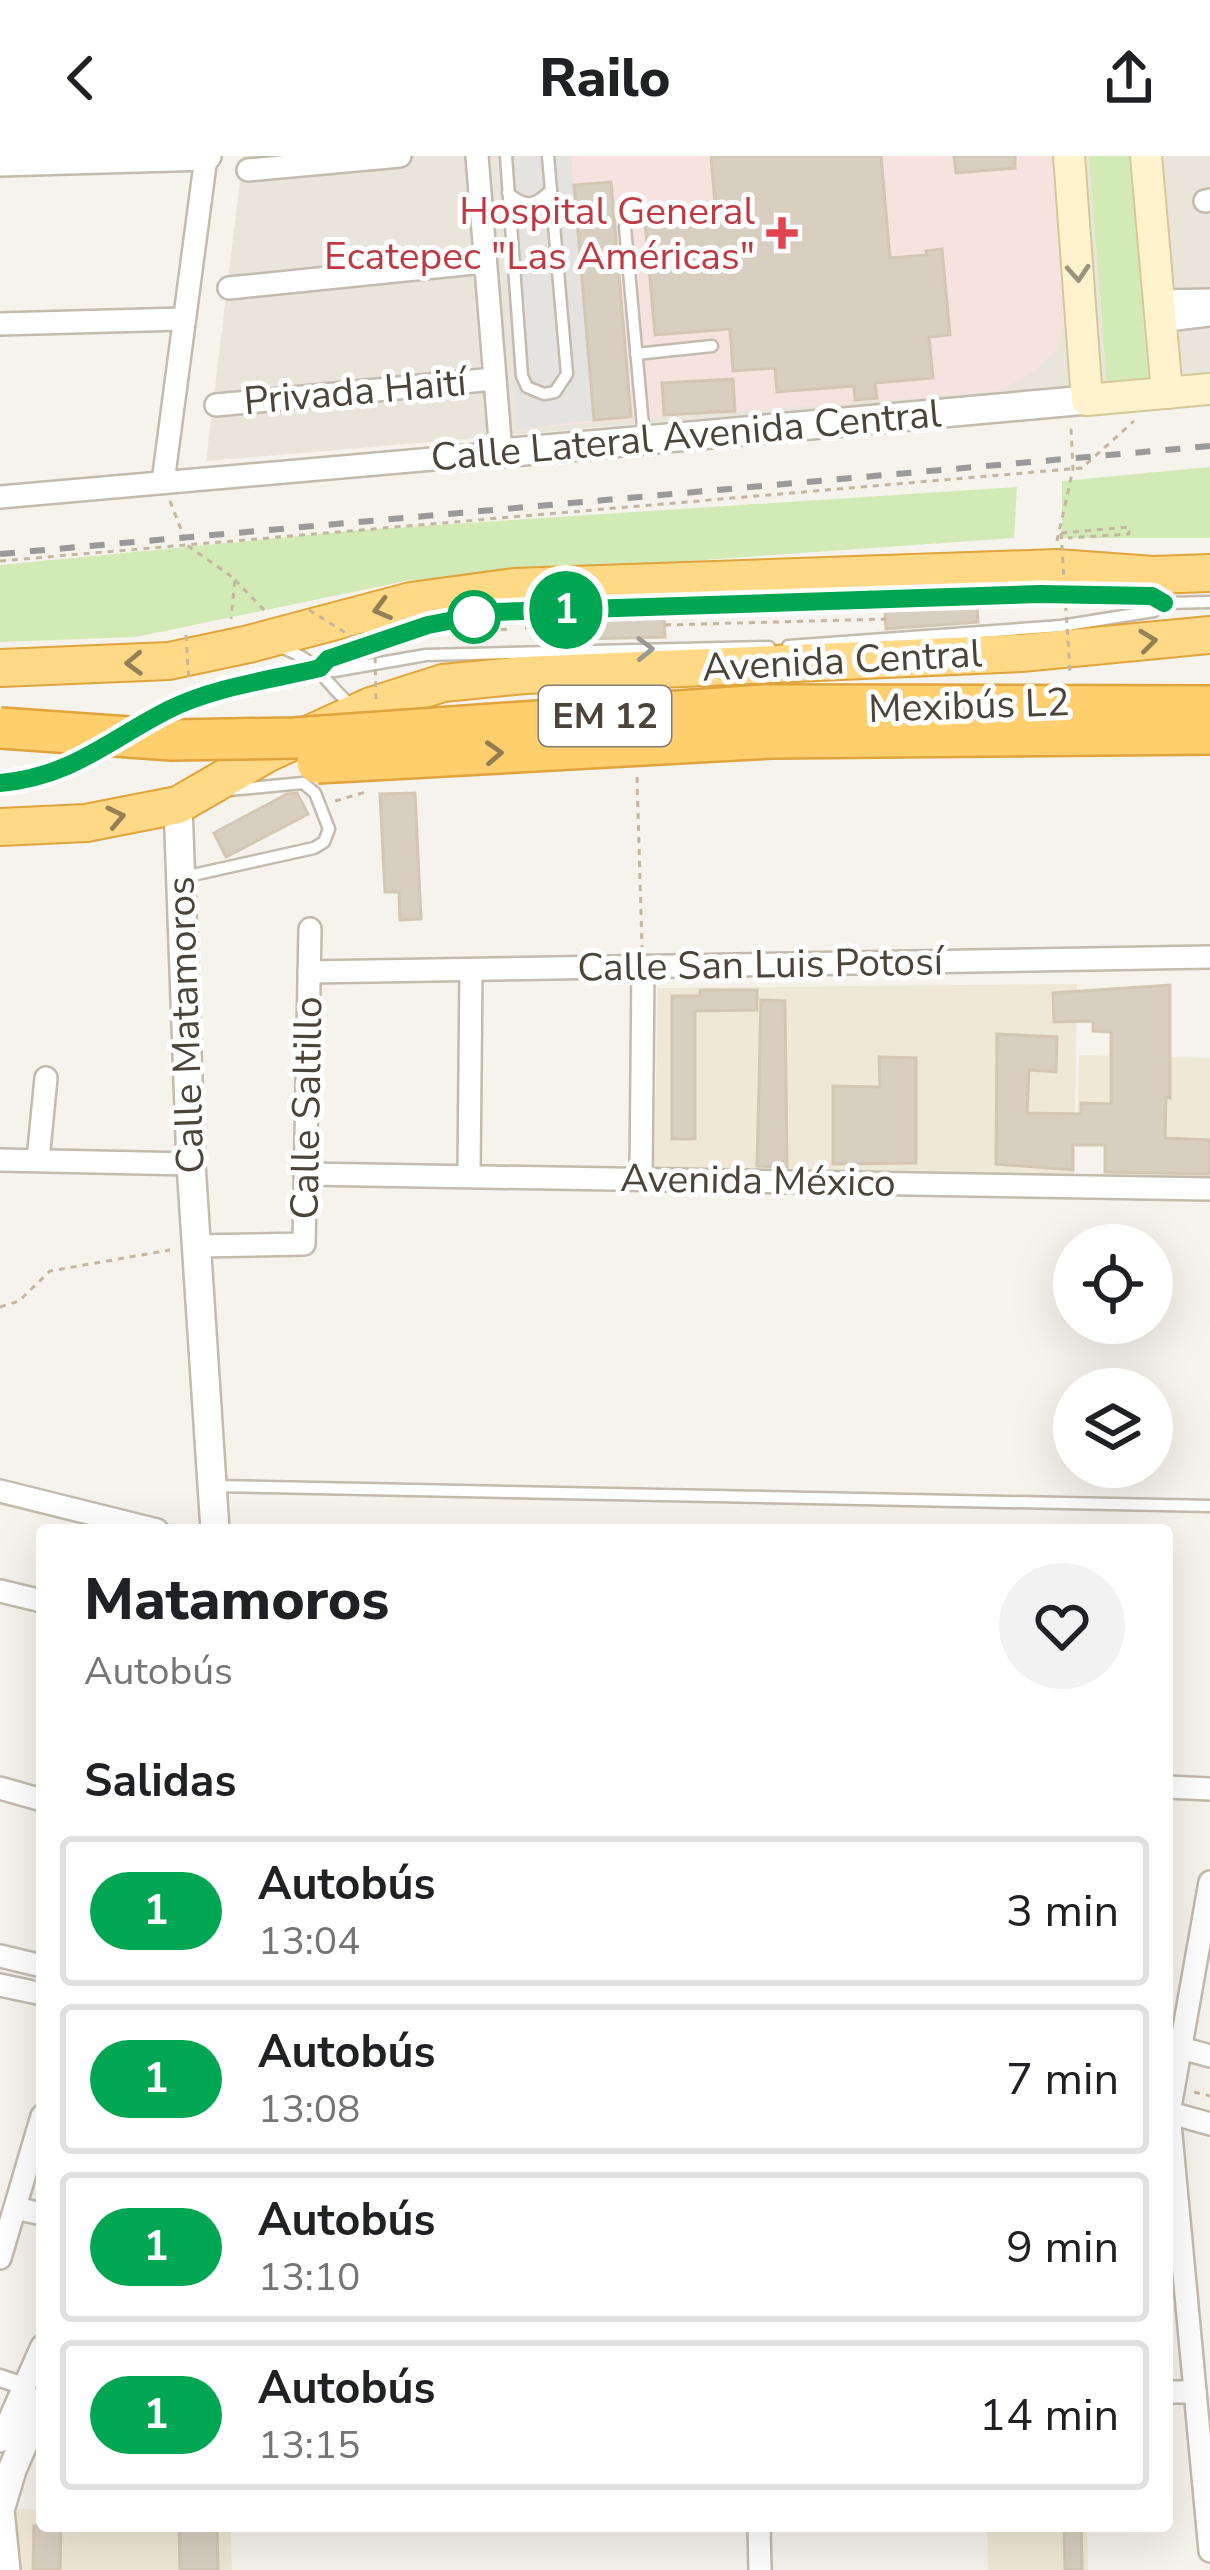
<!DOCTYPE html>
<html lang="es">
<head>
<meta charset="utf-8">
<style>
	body { margin:0; font-family:"Nunito Sans",sans-serif; background:#f2f2f2; color:#202124; height:100vh; display:flex; flex-direction:column; font-size:45px; white-space:nowrap }
	* { box-sizing:border-box; margin:0 }
	p { font-size:39px; color:#757577 }
	.icon { flex:none; width:66px; height:66px; fill:none; stroke:currentColor; stroke-width:2; stroke-linecap:round; stroke-linejoin:round }
	.map { position:relative; flex:1; overflow:hidden }
	.side { position:absolute; left:36px; top:1368px; width:1137px; height:1008px; display:flex; flex-direction:column; background:#fff; border-radius:12px; box-shadow:0 12px 48px #0002 }
	.side>* { flex:none }
	.badge { padding:0 24px; border-radius:39px; font-size:42px; line-height:78px }
	.fabs { position:absolute; left:1053px; top:1068px; display:grid; gap:24px }
	.fabs a { display:grid; place-items:center; width:120px; height:120px; border-radius:50%; background:#fff; box-shadow:0 12px 48px #0002; font-size:60px }
	.map>.badge { position:absolute; translate:-50% -50%; box-shadow:0 0 0 6px #fff }
	h2 { padding:0 48px; font-size:45px; line-height:108px }
	.round { display:grid; place-items:center; flex:none; width:126px; height:126px; border-radius:63px; background:#f2f2f2 }
	.summary { display:flex; align-items:center; justify-content:space-between; height:204px; padding:0 48px }
	h1 { font-size:57px; font-weight:800; line-height:90px }
	ul { padding:0; list-style:none }
	li { display:flex; align-items:center; gap:36px; height:150px; margin:0 24px 18px; padding:0 24px; border:6px solid #e0e0e0; border-radius:12px }
	li div { flex:1 }
	li b { display:block; font-size:45px }
	li em { font-style:normal }
	li .badge { min-width:132px; font-weight:700; text-align:center }
	header { display:flex; justify-content:space-between; align-items:center; height:156px; padding:0 48px; background:#fff; font-size:54px; font-weight:800 }
	.map>svg:first-child { display:block }
	.residential { fill:#eae5da }
	.education { fill:#efe8d6 }
	.medical { fill:#f6e3e0 }
	.green { fill:#d2eab5 }
	.parking { fill:#e5e3e0 }
	.building { fill:#d8cfc1; stroke:#d3c7b4; stroke-width:3 }
	.lines { fill:none; stroke-linecap:round; stroke-linejoin:round }
	.service-casing { stroke:#c2bbae; stroke-width:15 }
	.pedestrian-casing { stroke:#c2bbae; stroke-width:21 }
	.minor-casing { stroke:#c2bbae; stroke-width:26 }
	.tertiary-casing { stroke:#c2bbae; stroke-width:32 }
	.secondary-casing { stroke:#d6c79b; stroke-width:34 }
	.trunk-casing { stroke:#e0a43c; stroke-width:40 }
	.path { stroke:#c4b79f; stroke-width:3; stroke-dasharray:6 6; stroke-linecap:butt }
	.service { stroke:#fff; stroke-width:10 }
	.pedestrian { stroke:#fff; stroke-width:16 }
	.minor { stroke:#fff; stroke-width:21 }
	.tertiary { stroke:#fff; stroke-width:27 }
	.secondary { stroke:#fff3cd; stroke-width:30 }
	.trunk { stroke:#ffd985; stroke-width:36 }
	.rail { stroke:#9a9a9a; stroke-width:6; stroke-dasharray:15 15; stroke-linecap:butt }
	.motorway-bridge-casing { stroke:#e0a43c; stroke-width:44; stroke-linecap:butt }
	.path-bridge { stroke:#c4b79f; stroke-width:3; stroke-dasharray:6 6; stroke-linecap:butt }
	.motorway-bridge { stroke:#ffcf6e; stroke-width:39 }
	.oneway { stroke:#9c937c }
	.oneway2 { stroke:#938057 }
	.oneway3 { stroke:#9c9892 }
	.oneway4 { stroke:#937c4e }
	.line-casing { stroke:#fff; stroke-width:27 }
	.line { stroke:#00a651; stroke-width:18 }
	.health-dot { fill:#e0444e; stroke:#fff; stroke-width:4.5 }
	.stop-dot { fill:#fff; stroke:#00a651; stroke-width:6 }
	.labels { text-anchor:middle; dominant-baseline:central; stroke-width:10; stroke-linejoin:round; paint-order:stroke }
	.shield { fill:#fff; stroke:#817c74; stroke-width:3 }
	.shield-label { font-size:36px; font-weight:bold; fill:#4b4439 }
	.health-label { font-size:39px; fill:#be3a42; stroke:#fff; text-anchor:end }
	.street-label { font-size:39px; fill:#4b4439; stroke:#fff }
</style>
</head>
<body>
<header><svg class="icon" aria-label="back" viewBox="0 0 24 24"><path d="M15 5l-7 7 7 7"/></svg>Railo<svg class="icon" aria-label="share" viewBox="0 0 24 24"><path d="M12 15V3M7 8l5-5 5 5M5 13v7h14v-7"/></svg></header>
<div class="map">
<svg width="1210" height="2414" viewBox="0 0 1210 2414">
	<rect width="100%" height="100%" fill="#f6f3ec"/>
	<path class="residential" d="M243,0h967v219l-1004,86z"/>
	<g class="education">
		<path d="M1077,828l-3,193 -420,-10 4,-179z"/>
		<path d="M1079,899l131,3v120l-105,-2v-30l-28,-1z"/>
		<path d="M15,2353l27,1v16h188l2,44h-211z"/>
		<path d="M987,2370h100l1,44h-100z"/>
	</g>
	<path class="medical" d="M497,0h555l18,153 -14,41 -23,22 -35,19 -481,38z"/>
	<g class="green">
		<path d="M1089,0h41l18,225 -41,4z"/>
		<path d="M1210,311v71h-148v-57z"/>
		<path d="M1017,331l-3,51 -609,43 -269,56 -136,5v-77l361,-35z"/>
	</g>
	<path class="parking" d="M497,0h74l23,264 -77,9z"/>
	<g class="building">
		<path d="M711,0h170l9,102 37,-3 -1,-4 16,-2 8,86 -21,2 4,41 -58,5 2,15 -22,2 -1,-14 -77,6 -2,-24 -42,3 -3,-42 -75,6 -10,-113 71,-5z"/>
		<path d="M954,0h61v12l-59,5z"/>
		<path d="M611,26l20,235 -37,3 -20,-235z"/>
		<path d="M733,223l2,32 -71,4 -2,-32z"/>
		<path d="M977,450l1,16 -92,7 -1,-20z"/>
		<path d="M664,460l1,21 -84,2v-20z"/>
		<path d="M297,637l11,21 -82,43 -12,-24 73,-39z"/>
		<path d="M415,637l6,126 -21,1 -1,-28h-14l-5,-98z"/>
		<path d="M1170,829v113l-4,-1 -1,41 45,2v34l-105,-2v-27h-32v25l-77,-6 1,-130 60,3 -1,35 -27,-2 -2,43 54,1v-11l30,1v-72l-18,-1v-10l-39,1 -1,-29z"/>
		<path d="M700,834h57v20l-62,1v128h-23v-143h28z"/>
		<path d="M761,844l24,1 2,166 -30,-1z"/>
		<path d="M879,901l37,1v105l-83,1v-78l47,1z"/>
		<path d="M34,2370h27l-1,44h-27z"/>
		<path d="M179,2370h38l1,44h-38z"/>
		<path d="M1064,2370h17l1,44h-17z"/>
	</g>
	<g class="lines">
		<g class="service-casing">
			<g id="service">
				<path d="M506,0l16,220 5,11 17,7 11,-2 12,-18 -19,-218"/>
				<path d="M508,37c17,15 28,13 43,-3"/>
				<path d="M625,71l19,210"/>
				<path d="M636,198l76,-8"/>
				<path d="M788,490l273,-20 93,-15 10,-8"/>
				<path d="M279,491c40,12 43,34 72,58"/>
				<path d="M320,512l8,-9 100,-34 68,-13 544,-18 112,2 12,7 46,-1"/>
				<path d="M146,568c52,-32 115,-41 174,-56l14,3 92,-16 343,-8"/>
				<path d="M0,627l50,-9 54,-25"/>
				<path d="M184,721l130,-29 10,-6 5,-13 -14,-36 -12,-10 -74,7"/>
				<path d="M215,1330l995,20"/>
			</g>
		</g>
		<g class="pedestrian-casing">
			<path id="pedestrian" d="M0,2222l24,8"/>
		</g>
		<g class="minor-casing">
			<g id="minor">
				<path d="M248,14l152,-14"/>
				<path d="M1205,45l5,-1"/>
				<path d="M229,132l255,-26"/>
				<path d="M1159,145l51,-1"/>
				<path d="M1160,165l50,-6"/>
				<path d="M0,168l183,-5"/>
				<path d="M216,249l278,-26"/>
				<path d="M163,326l43,-325"/>
				<path d="M0,341l501,-44 -24,-297"/>
				<path d="M309,816l901,-15"/>
				<path d="M0,1004l191,4"/>
				<path d="M38,1004l8,-82"/>
				<path d="M306,1018l904,15"/>
				<path d="M469,1018l2,-204"/>
				<path d="M641,1023l2,-212"/>
				<path d="M196,1090l108,-2 6,-315"/>
				<path d="M0,1335l157,39"/>
				<path d="M0,1435l42,10"/>
				<path d="M1167,1631l43,2"/>
				<path d="M0,1632l42,12"/>
				<path d="M1210,1726l-41,231 41,438"/>
				<path d="M0,1800l42,10"/>
				<path d="M0,1829l42,9"/>
				<path d="M1170,1889l40,11"/>
				<path d="M1167,1956l43,12"/>
				<path d="M15,2052l27,6"/>
				<path d="M0,2102l42,-142"/>
				<path d="M1167,2236h28"/>
				<path d="M0,2285l42,-95"/>
				<path d="M759,2370l1,44"/>
			</g>
		</g>
		<g class="tertiary-casing">
			<g id="tertiary">
				<path d="M0,6l207,-6"/>
				<path d="M501,297l586,-53"/>
				<path d="M178,649l13,359 24,366"/>
				<path d="M6,2414l-6,-60 12,-40 30,-70"/>
			</g>
		</g>
		<g class="secondary-casing">
			<g id="secondary">
				<path d="M1069,0l18,244 123,-11"/>
				<path d="M1146,0l21,237"/>
			</g>
		</g>
		<g class="trunk-casing">
			<g id="trunk">
				<path d="M0,512l169,-7 80,-17 162,-43 103,-14 543,-19 96,7 57,-2"/>
				<path d="M0,671l86,-4 92,-18 90,-52 103,-47 72,-23 82,-8 496,-22 189,-18"/>
			</g>
		</g>
		<g class="path">
			<path d="M170,345l17,44 48,34 -4,40"/>
			<path d="M1061,377l68,-6v7l-61,4"/>
			<path d="M1057,385l16,-72 -2,-42"/>
			<path d="M0,405l1082,-93 52,-47"/>
			<path d="M235,424l31,32"/>
			<path d="M665,469l221,-6"/>
			<path d="M525,472h56"/>
			<path d="M489,475l20,-2"/>
			<path d="M637,621l5,170"/>
			<path d="M335,645l31,-9"/>
			<path d="M0,1151l19,-6 31,-30 120,-21"/>
			<path d="M1194,1936l16,4"/>
		</g>
		<use href="#service" class="service"/>
		<use href="#pedestrian" class="pedestrian"/>
		<use href="#minor" class="minor"/>
		<use href="#tertiary" class="tertiary"/>
		<use href="#secondary" class="secondary"/>
		<use href="#trunk" class="trunk"/>
		<path class="rail" d="M0,398l1210,-108"/>
		<g class="motorway-bridge-casing">
			<g id="motorway-bridge">
				<path d="M0,572l172,12 122,-2 470,-33 446,1"/>
				<path d="M317,607l454,-25 439,-4"/>
			</g>
		</g>
		<g class="path-bridge">
			<path d="M1061,377l9,139"/>
			<path d="M309,454l66,41 1,50"/>
			<path d="M186,479l3,48"/>
		</g>
		<use href="#motorway-bridge" class="motorway-bridge"/>
	</g>
	<defs><path id="oneway-chevron" d="M-2-3.5L2.5 0L-2 3.5" fill="none" stroke-width="1.6" stroke-linecap="round" stroke-linejoin="round" transform="scale(3)"/></defs>
	<use class="oneway" href="#oneway-chevron" transform="translate(1078 117) rotate(86)"/>
	<g class="oneway2">
		<use href="#oneway-chevron" transform="translate(382 453) rotate(165)"/>
		<use href="#oneway-chevron" transform="translate(1148 485) rotate(-7)"/>
		<use href="#oneway-chevron" transform="translate(134 507) rotate(178)"/>
		<use href="#oneway-chevron" transform="translate(116 661) rotate(-12)"/>
	</g>
	<use class="oneway3" href="#oneway-chevron" transform="translate(645 493) rotate(-1)"/>
	<use class="oneway4" href="#oneway-chevron" transform="translate(494 597) rotate(-3)"/>
	<g class="lines">
		<g class="line-casing">
			<path id="line" d="M0,627c73,-7 107,-42 168,-73 46,-23 102,-30 152,-42l8,-9 100,-34 68,-13 544,-18 112,2 12,7"/>
		</g>
		<use href="#line" class="line"/>
	</g>
	<path class="health-dot" d="M776 59h12v12h12v12h-12v12h-12v-12h-12v-12h12z"/>
	<circle class="stop-dot" cx="474" cy="461" r="24"/>
	<g class="labels">
		<rect class="shield" x="539" y="530" width="132" height="60" rx="9"/>
		<g class="shield-label">
			<text x="605" y="560">EM 12</text>
		</g>
		<g class="health-label">
			<text x="755" y="55">Hospital General<tspan x="755" dy="45">Ecatepec "Las Américas"</tspan></text>
		</g>
		<g class="street-label">
			<text transform="translate(355 236) rotate(-5)">Privada Haití</text>
			<text transform="translate(686 280) rotate(-5)">Calle Lateral Avenida Central</text>
			<text transform="translate(842 505) rotate(-3)">Avenida Central</text>
			<text transform="translate(969 550) rotate(-2)">Mexibús L2</text>
			<text transform="translate(760 809) rotate(-1)">Calle San Luis Potosí</text>
			<text transform="translate(186 869) rotate(-92)">Calle Matamoros</text>
			<text transform="translate(307 952) rotate(-89)">Calle Saltillo</text>
			<text transform="translate(758 1025) rotate(1)">Avenida México</text>
		</g>
	</g>
</svg>
<div class="fabs">
<a><svg class="icon" aria-label="locate" viewBox="0 0 24 24"><circle cx="12" cy="12" r="6"/><path d="M12 2v4M12 18v4M2 12h4M18 12h4"/></svg></a>
<a><svg class="icon" aria-label="layers" viewBox="0 0 24 24"><path d="M12 4l9 5-9 5-9-5zM3 14l9 5 9-5"/></svg></a>
</div>
<b class="badge" style="left:566px;top:454px;background:#00a651;color:#fff">1</b>
<section class="side">
<div class="summary"><div><h1>Matamoros</h1><p>Autobús</p></div><a class="round"><svg class="icon" aria-label="heart" viewBox="0 0 24 24"><path d="M12 20l-8-8c-3-5 5-10 8-4 3-6 11-1 8 4z"/></svg></a></div>
<h2>Salidas</h2>
<ul>
<li><span class="badge" style="background:#00a651;color:#fff">1</span><div><b>Autobús</b><p>13:04</p></div><em>3 min</em></li>
<li><span class="badge" style="background:#00a651;color:#fff">1</span><div><b>Autobús</b><p>13:08</p></div><em>7 min</em></li>
<li><span class="badge" style="background:#00a651;color:#fff">1</span><div><b>Autobús</b><p>13:10</p></div><em>9 min</em></li>
<li><span class="badge" style="background:#00a651;color:#fff">1</span><div><b>Autobús</b><p>13:15</p></div><em>14 min</em></li>
</ul>
</section>
</div>
</body>
</html>
